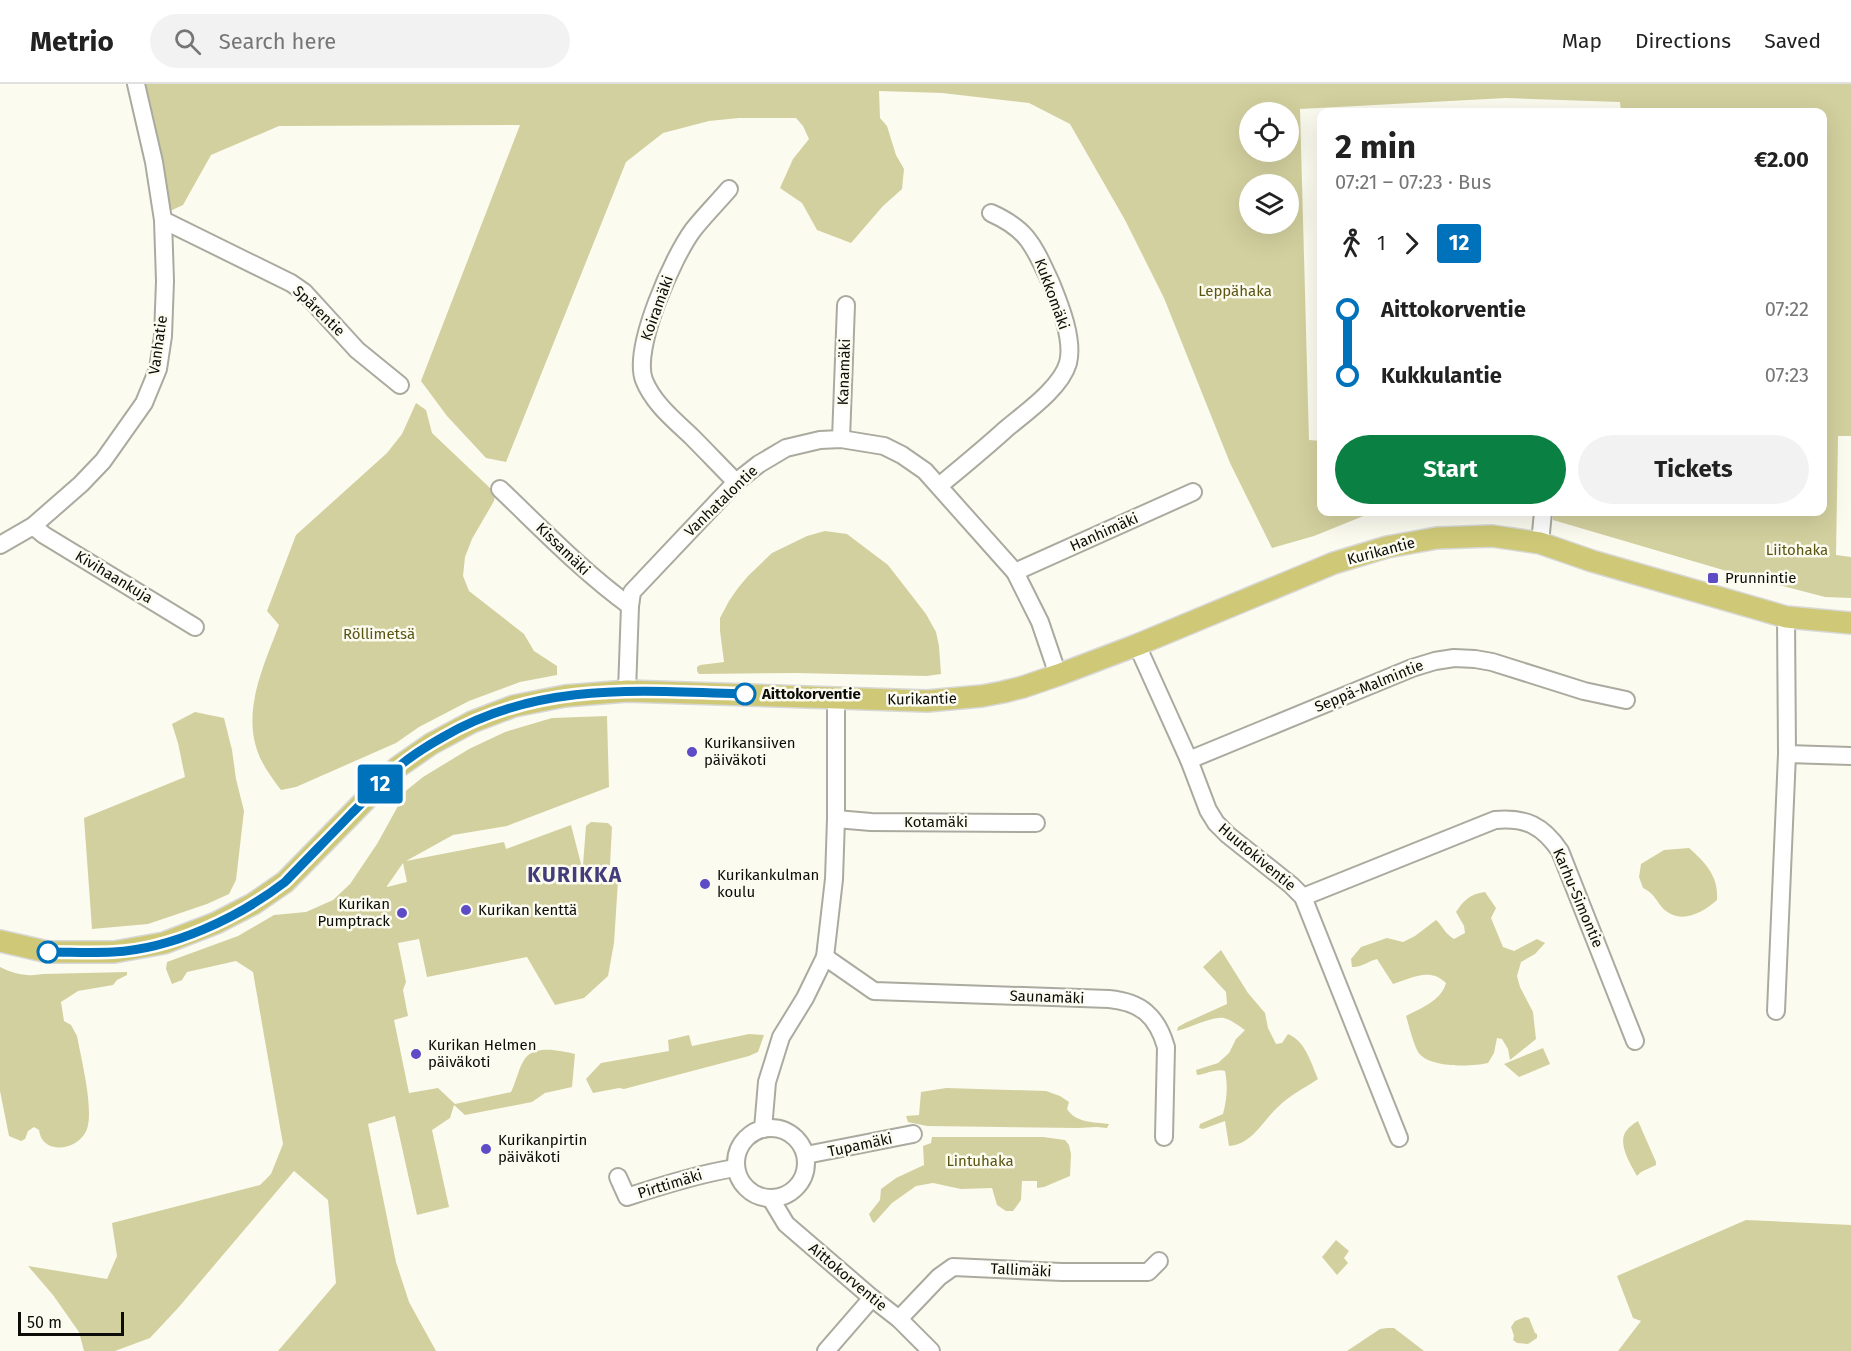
<!DOCTYPE html>
<html lang="en">
<head>
<meta charset="utf-8">
<style>
	body { margin:0; font-family:"Fira Sans",sans-serif; background:#f2f2f2; color:#222; height:100vh; display:flex; flex-direction:column; font-size:22px; white-space:nowrap }
	* { box-sizing:border-box; margin:0 }
	p { font-size:20px; color:#767676 }
	.icon { flex:none; width:33px; height:33px; fill:none; stroke:currentColor; stroke-width:2; stroke-linecap:round; stroke-linejoin:round }
	.map { position:relative; flex:1; overflow:hidden }
	.panel { position:absolute; left:1317px; top:24px; width:510px; height:408px; display:flex; flex-direction:column; background:#fff; border-radius:12px; box-shadow:0 6px 24px #0002 }
	.panel>* { flex:none }
	.badge { padding:0 12px; border-radius:4px; font-size:21px; line-height:39px }
	.tools { position:absolute; left:1239px; top:18px; display:grid; gap:12px }
	.tools a { display:grid; place-items:center; width:60px; height:60px; border-radius:50%; background:#fff; box-shadow:0 6px 24px #0002; font-size:30px }
	.scale { position:absolute; left:18px; bottom:15px; width:106px; box-sizing:border-box; padding-left:6px; border:3px solid #0c0c08; border-top:0; font-size:16px; line-height:21px; white-space:nowrap; color:#0c0c08; -webkit-text-stroke:4px #fcfbf0; paint-order:stroke }
	.map>.badge { position:absolute; translate:-50% -50%; box-shadow:0 0 0 3px #fff }
	.legs { display:flex; align-items:center; gap:9px; height:66px; padding:0 18px; font-size:20px }
	.legs p { margin-inline-start:auto }
	.head { display:flex; align-items:center; justify-content:space-between; height:102px; padding:0 18px }
	h1 { font-size:33px; font-weight:700; line-height:45px }
	.primary-button { display:flex; gap:12px; margin-top:auto; padding:12px 18px }
	.primary-button a { flex:1; height:69px; border-radius:36px; background:#0b8043; color:#fff; font-size:24px; font-weight:700; line-height:69px; text-align:center }
	.primary-button a+a { background:#f2f2f2; color:#222 }
	ul { padding:0 18px; list-style:none }
	li { display:flex; align-items:center; gap:21px; height:66px; font-size:22px }
	li i { display:grid; place-items:center; width:9px; height:100%; margin:0 8px; background:currentColor }
	li i::after { content:''; width:15px; height:15px; margin:-8px; border:4px solid; border-radius:50%; background:#fff }
	li p { margin-inline-start:auto }
	li:first-child i { background:linear-gradient(#0000 50%,currentColor 0) }
	li:last-child i { background:linear-gradient(currentColor 50%,#0000 0) }
	header { display:flex; align-items:center; gap:36px; box-sizing:border-box; height:84px; padding:0 30px; background:#fff; border-bottom:2px solid #e0e0e0 }
	header strong { font-size:28px }
	nav { display:flex; gap:33px; margin-inline-start:auto; font-size:21px }
	.search { width:420px; height:54px; background:#f2f2f2; display:flex; align-items:center; gap:15px; box-sizing:border-box; padding:0 21px; border-radius:33px; color:#767676; font-size:22px }
	.map>svg:first-child { display:block }
	.green { fill:#d3d09f; fill-rule:evenodd }
	.lines { fill:none; stroke-linecap:round; stroke-linejoin:round }
	.minor-casing { stroke:#aaaa9f; stroke-width:20 }
	.major-casing { stroke:#d8d8d7; stroke-width:24 }
	.minor { stroke:#fff; stroke-width:16 }
	.major { stroke:#cec877; stroke-width:21 }
	.line-1-casing { stroke:#fff; stroke-width:14 }
	.line-1 { stroke:#0072bc; stroke-width:9 }
	.poi-dot { fill:#5d4cc5; stroke:#fcfbf0; stroke-width:2 }
	.stop-1-dot { fill:#fff; stroke:#0072bc; stroke-width:3 }
	.labels { text-anchor:middle; dominant-baseline:central; stroke-width:5; stroke-linejoin:round; paint-order:stroke }
	.park-label { font-size:15px; fill:#5b5513; stroke:#fcfbf0 }
	.street-label { font-size:15px; fill:#0c0c08; stroke:#fcfbf0 }
	.poi-label { font-size:15px; fill:#0c0c08; stroke:#fcfbf0; text-anchor:start }
	.stop-label { font-size:15px; font-weight:bold; fill:#0c0c08; stroke:#fcfbf0; text-anchor:start }
	.district-label { font-size:21px; font-weight:bold; letter-spacing:1.5px; fill:#423d7a; stroke:#fcfbf0 }
</style>
</head>
<body>
<header>
<strong>Metrio</strong>
<div class="search"><svg class="icon" aria-label="search" viewBox="0 0 24 24"><circle cx="10" cy="10" r="6"/><path d="M15 15l6 6"/></svg>Search here</div>
<nav><a>Map</a><a>Directions</a><a>Saved</a></nav>
</header>
<div class="map">
<svg width="1851" height="1267" viewBox="0 0 1851 1267">
	<rect width="100%" height="100%" fill="#fcfbf0"/>
	<g class="green">
		<path d="M143,0h1708v352h-13l-2,119 15,2v41l-26,-1 -95,-25 -177,-52v-8h269v-400h-201l-1,-10 -114,-4 -206,11 9,331 12,1 1,71h69l-25,3 -52,21 -42,12 -42,-85 -66,-165 -39,-78 -55,-96 -41,-21 -87,-10 -63,-2 1,27 7,8 9,29 8,14 -2,20 -19,17 -32,37 -34,-13 -15,-27 -22,-15 13,-29 16,-20 -6,-13 -7,-8h-57l-30,3 -46,12 -37,29 -120,300 -20,-4 -39,-42 -26,-35 99,-256 -241,1 -68,29 -28,50 -13,6 -21,-111zM1250,28h38v40h-38zM1250,100h38v40h-38z"/>
		<path d="M416,319l10,7 6,23 57,54 6,8 -1,6 -22,38 -7,18 -2,19 6,15 55,43 10,17 23,15v9l-37,7 -51,19 -50,26 -23,16 -100,44 -15,3c-9,-12 -19,-25 -24,-40 -14,-42 7,-85 22,-125l-12,-14 29,-76 91,-82 15,-19z"/>
		<path d="M825,447l22,3 41,31 38,49 10,18 3,14 2,28 -14,2 -131,-3 -97,1 -2,-3v-4l3,-2 24,-3 -4,-31v-13l9,-17 9,-13 10,-12 24,-23 35,-17z"/>
		<path d="M195,628l29,6 8,32 4,29 8,32 -8,69 -7,14 -22,10 -59,20 -56,5 -8,-111 101,-41 -7,-34 -6,-19z"/>
		<path d="M607,632l2,71 -102,39 -54,9 -47,26 98,-19 2,7 65,-24 15,58 32,-2 -4,62 -6,33 -24,22 -29,7 -28,-48 -100,20 -8,-38 -21,4 8,39 -3,8 5,26 -14,4 15,73 29,-5 17,16 56,-12c5,-10 7,-22 13,-32 10,-16 36,-9 51,-6l-3,33 -27,6 -13,9 -67,13 -11,-10 -4,13 -18,12 17,77 -32,8 -22,-99 -27,8 28,138 13,40 27,49h-158l58,-68 -8,-83 -34,-29 -116,137 -28,30 -35,13h-31l-5,-19 -26,-37 -25,-29 79,13 10,-23 -5,-33 148,-38 11,-11 12,-30 -30,-172 -17,-11 -49,11 -5,8 -10,4 -6,-15 1,-7 71,-26 36,-21 32,-3 27,-12 17,-16 27,-40 21,-38 -1,-8 26,-21 46,-28 36,-17 47,-14zM403,779l4,19 -20,5v-1z"/>
		<path d="M591,738l17,1 4,4 -2,38c-7,5 -20,5 -27,0l3,-39z"/>
		<path d="M1689,764c17,15 30,29 28,52 -13,12 -35,24 -51,11 -10,-8 -9,-16 -23,-23l-4,-11 2,-13 23,-14z"/>
		<path d="M1485,808l11,16 -5,10 12,29 11,4 23,-12 8,4 -10,11 -14,8 -4,14 3,11 13,25 3,27 -26,21 -2,-11 -6,-10 -5,-1 -3,15 -6,10c-17,4 -60,5 -70,-11 -5,-9 -9,-26 -12,-36 15,-8 35,-15 40,-33 -16,-16 -34,-5 -53,1l-16,-25c-9,2 -16,9 -25,8l-1,-8 10,-12 26,-9 16,4 12,-6 21,-16c7,6 8,13 18,19l11,-6 -1,-7 -8,-14c8,-12 14,-18 29,-20z"/>
		<path d="M1221,866l27,43 17,20 3,15 8,16 6,-1 6,-9c17,7 23,28 30,45 -13,9 -28,16 -39,27 -17,15 -26,38 -50,40l-4,-25 -22,8 -4,-1 1,-4 23,-10c4,-15 5,-28 2,-43 -8,-3 -19,3 -28,4l-1,-5 22,-7 11,-10 7,-14 9,-9c-6,-4 -15,-11 -21,-12 -12,-2 -34,10 -47,13l1,-4 7,-4 42,-19 -1,-12 -23,-25z"/>
		<path d="M0,883c14,7 27,10 43,7l84,-2v3l-10,5 -4,5 -35,6 -17,11 3,19 7,4 6,11c4,22 17,73 10,93 -8,22 -45,27 -48,1l-5,-3 -6,4 -3,8 -4,2 -12,-5 -9,-45z"/>
		<path d="M749,950l15,1 -6,17 -9,4 -125,33 -5,-1 -26,5 -7,-14 15,-16 68,-12 -1,-11 21,-5 3,11z"/>
		<path d="M1543,964l7,16 -31,13 -15,-13z"/>
		<path d="M946,1004l100,3 14,5 9,6 -2,7c9,14 26,13 42,15l-2,4 -10,-1 -19,1 -151,-2 -19,-4 -2,-6 13,-1 2,-23z"/>
		<path d="M1638,1037l18,41v3l-15,7 -4,4c-6,-11 -17,-28 -13,-41 2,-6 9,-11 14,-14z"/>
		<path d="M932,1053h111l22,3 4,5 2,9 -1,22 -26,11 -7,1v-7h-15l-1,19 -8,11h-7l-9,-6 -5,-17 -31,1 -28,-6 -17,3 -24,17 -18,20 -2,-2 -3,-7 11,-14 1,-11 15,-11 28,-13 -1,-19 8,-3z"/>
		<path d="M1746,1136l105,5v126h-233l23,-30 -8,-3 -16,-42z"/>
		<path d="M1336,1156l13,11 -5,7 4,5 -11,12 -15,-18z"/>
		<path d="M1525,1233l4,1 6,15 2,1v4l-9,6 -11,-1 -4,-3 1,-4 -3,-9 4,-6z"/>
		<path d="M1387,1244h7l30,23h-77l33,-22z"/>
	</g>
	<g class="lines">
		<g class="minor-casing">
			<g id="minor">
				<path d="M729,105c-12,14 -25,27 -36,41 -20,27 -61,118 -49,150 9,23 30,40 47,56 15,15 30,31 45,46"/>
				<path d="M163,136l128,63 13,9 53,58 43,35"/>
				<path d="M841,355l5,-134"/>
				<path d="M939,402c23,-19 45,-37 67,-57 19,-16 55,-41 62,-66 6,-23 -8,-58 -17,-80 -17,-36 -22,-53 -60,-70"/>
				<path d="M500,405c42,40 82,82 130,117"/>
				<path d="M33,442l11,9 151,92"/>
				<path d="M1540,459l3,-31"/>
				<path d="M0,461l33,-19 48,-42 22,-23 41,-58 14,-34 5,-33 2,-55 -2,-61 -9,-58 -18,-78"/>
				<path d="M1015,488l178,-80"/>
				<path d="M1137,561l52,115 19,50 8,13 12,12 63,50 12,12 96,241"/>
				<path d="M627,607l3,-85 2,-14 104,-110 23,-18 27,-16 34,-8 21,-1 43,7 18,9 23,16 90,101 25,50 18,53"/>
				<path d="M1787,670l64,2"/>
				<path d="M1189,676l223,-92 23,-7 19,-3 21,1 17,3 92,29 42,9"/>
				<path d="M836,735l35,3 165,1"/>
				<path d="M1303,813l192,-77c31,-3 48,6 65,31l75,190"/>
				<path d="M825,873l49,34 235,8c32,3 48,17 57,48l-2,90"/>
				<path d="M1776,927l11,-257 -1,-137"/>
				<circle cx="771" cy="1079" r="35"/>
				<path d="M763,1045l4,-47 14,-45 24,-39 20,-41 9,-78 2,-60v-122"/>
				<path d="M806,1071l107,-21"/>
				<path d="M618,1093l9,20c36,-12 71,-23 108,-29"/>
				<path d="M771,1115l15,25 86,74 27,21 32,32"/>
				<path d="M899,1235l40,-42 14,-10 109,5h86l11,-11"/>
				<path d="M826,1267l46,-53"/>
			</g>
		</g>
		<g class="major-casing">
			<path id="major" d="M0,857l48,11h66l50,-9 52,-20 37,-19 32,-22 98,-100 15,-15 33,-23 41,-22 42,-16 51,-10 62,-5 300,10 55,-5 21,-4 20,-5 35,-12 79,-30 197,-82 53,-16 50,-9 55,-2 48,7 52,18 194,56 65,6"/>
		</g>
		<use href="#minor" class="minor"/>
		<use href="#major" class="major"/>
	</g>
	<g class="lines">
		<g class="line-1-casing">
			<path id="line-1" d="M48,868c22,0 43,1 65,0 59,-3 125,-34 172,-70 22,-23 45,-46 67,-69 15,-15 29,-31 45,-45 14,-12 30,-22 46,-31 96,-56 196,-46 302,-43"/>
		</g>
		<use href="#line-1" class="line-1"/>
	</g>
	<g class="poi-dot">
		<rect x="1707" y="488" width="12" height="12" rx="3"/>
		<circle cx="692" cy="668" r="6"/>
		<circle cx="705" cy="800" r="6"/>
		<circle cx="466" cy="826" r="6"/>
		<circle cx="402" cy="829" r="6"/>
		<circle cx="416" cy="970" r="6"/>
		<circle cx="486" cy="1065" r="6"/>
	</g>
	<g class="stop-1-dot">
		<circle cx="745" cy="610" r="10"/>
		<circle cx="48" cy="868" r="10"/>
	</g>
	<g class="labels">
		<g class="park-label">
			<text x="1235" y="207">Leppähaka</text>
			<text x="1797" y="466">Liitohaka</text>
			<text x="379" y="550">Röllimetsä</text>
			<text x="980" y="1077">Lintuhaka</text>
		</g>
		<g class="street-label">
			<text transform="translate(1052 210) rotate(70)">Kukkomäki</text>
			<text transform="translate(657 224) rotate(-70)">Koiramäki</text>
			<text transform="translate(319 227) rotate(44)">Spårentie</text>
			<text transform="translate(158 261) rotate(-82)">Vanhatie</text>
			<text transform="translate(844 288) rotate(-88)">Kanamäki</text>
			<text transform="translate(721 417) rotate(-44)">Vanhatalontie</text>
			<text transform="translate(1104 448) rotate(-24)">Hanhimäki</text>
			<text transform="translate(563 465) rotate(44)">Kissamäki</text>
			<text transform="translate(1381 467) rotate(-15)">Kurikantie</text>
			<text transform="translate(114 493) rotate(31)">Kivihaankuja</text>
			<text transform="translate(1369 602) rotate(-22)">Seppä-Malmintie</text>
			<text transform="translate(922 615) rotate(-1)">Kurikantie</text>
			<text x="936" y="738">Kotamäki</text>
			<text transform="translate(1257 773) rotate(40)">Huutokiventie</text>
			<text transform="translate(1578 814) rotate(67)">Karhu-Simontie</text>
			<text transform="translate(1047 913) rotate(2)">Saunamäki</text>
			<text transform="translate(860 1061) rotate(-12)">Tupamäki</text>
			<text transform="translate(670 1100) rotate(-17)">Pirttimäki</text>
			<text transform="translate(1021 1186) rotate(3)">Tallimäki</text>
			<text transform="translate(848 1193) rotate(40)">Aittokorventie</text>
		</g>
		<g class="poi-label">
			<text x="1725" y="494">Prunnintie</text>
			<text x="704" y="659">Kurikansiiven<tspan x="704" dy="17">päiväkoti</tspan></text>
			<text x="717" y="791">Kurikankulman<tspan x="717" dy="17">koulu</tspan></text>
			<text x="390" y="820" text-anchor="end">Kurikan<tspan x="390" dy="17">Pumptrack</tspan></text>
			<text x="478" y="826">Kurikan kenttä</text>
			<text x="428" y="961">Kurikan Helmen<tspan x="428" dy="17">päiväkoti</tspan></text>
			<text x="498" y="1056">Kurikanpirtin<tspan x="498" dy="17">päiväkoti</tspan></text>
		</g>
		<g class="stop-label">
			<text x="762" y="610">Aittokorventie</text>
		</g>
		<g class="district-label">
			<text x="575" y="791">KURIKKA</text>
		</g>
	</g>
</svg>
<div class="tools">
<a><svg class="icon" aria-label="locate" viewBox="0 0 24 24"><circle cx="12" cy="12" r="6"/><path d="M12 2v4M12 18v4M2 12h4M18 12h4"/></svg></a>
<a><svg class="icon" aria-label="layers" viewBox="0 0 24 24"><path d="M12 4l9 5-9 5-9-5zM3 14l9 5 9-5"/></svg></a>
</div>
<div class="scale">50 m</div>
<b class="badge" style="left:380px;top:700px;background:#0072bc;color:#fff">12</b>
<section class="panel">
<div class="head"><div><h1>2 min</h1><p>07:21 – 07:23 · Bus</p></div><b>€2.00</b></div>
<div class="legs"><svg class="icon" aria-label="walk" viewBox="0 0 24 24"><circle cx="13" cy="4" r="2"/><path d="M13 8l-2 6 4 7M11 14l-3 7M7 12l3-4h3l4 4"/></svg>1<svg class="icon" aria-label="forward" viewBox="0 0 24 24"><path d="M9 5l7 7-7 7"/></svg><b class="badge" style="background:#0072bc;color:#fff">12</b></div>
<ul>
<li><i style="color:#0072bc"></i><b>Aittokorventie</b><p>07:22</p></li>
<li><i style="color:#0072bc"></i><b>Kukkulantie</b><p>07:23</p></li>
</ul>
<div class="primary-button"><a>Start</a><a>Tickets</a></div>
</section>
</div>
</body>
</html>
